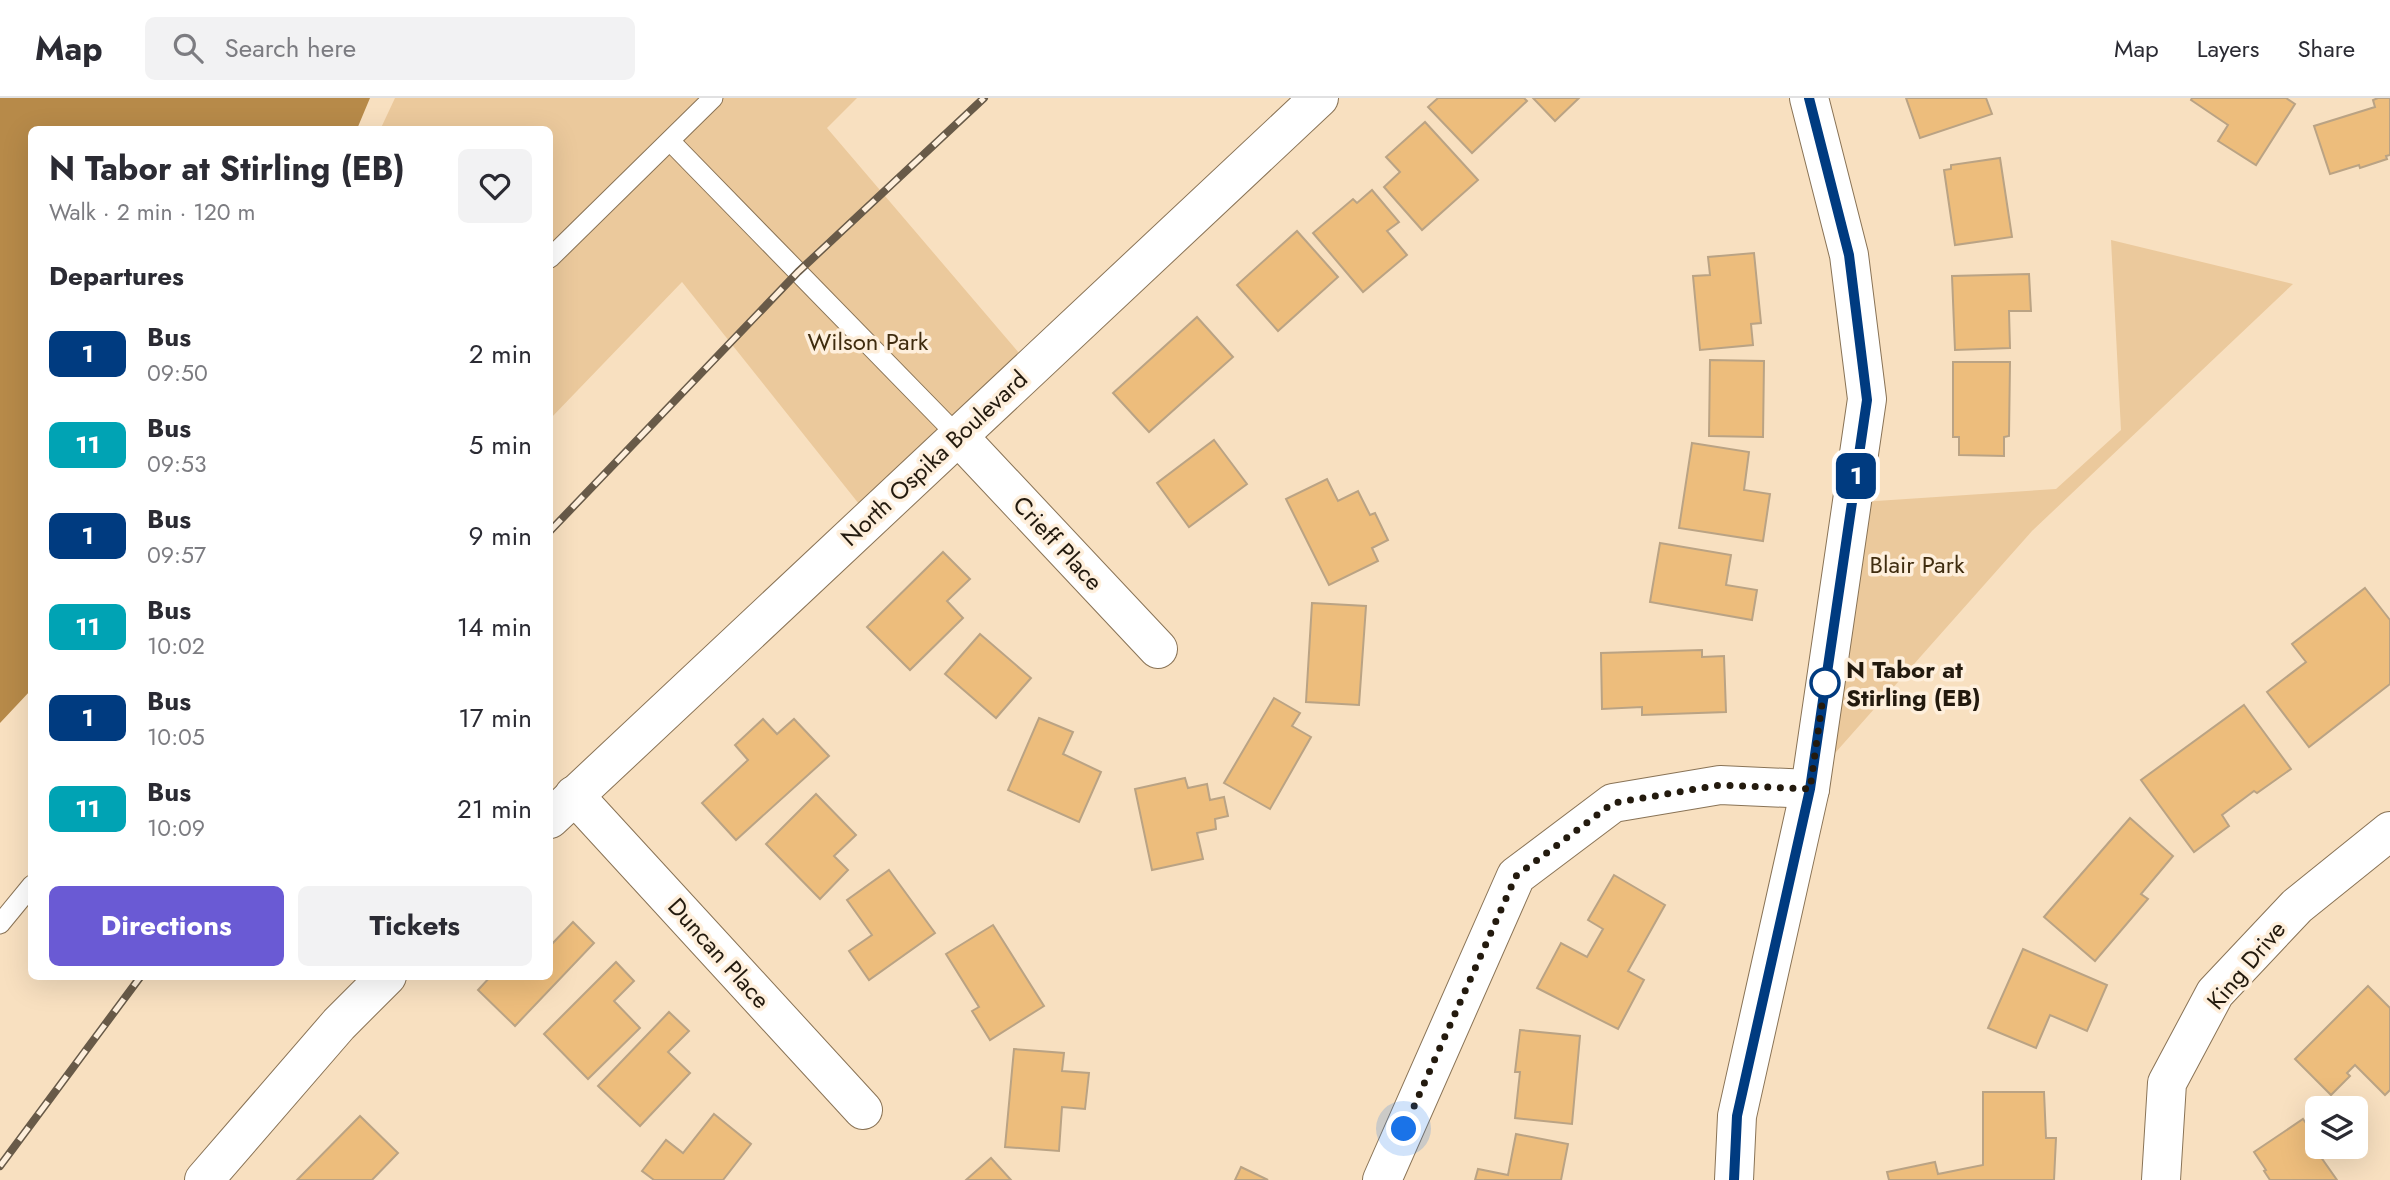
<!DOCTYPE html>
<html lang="en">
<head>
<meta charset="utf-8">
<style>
	body { margin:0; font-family:Jost,sans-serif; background:#f2f2f3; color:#2b2b33; height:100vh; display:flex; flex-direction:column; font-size:26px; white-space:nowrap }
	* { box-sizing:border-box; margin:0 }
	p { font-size:23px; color:#7c7c81 }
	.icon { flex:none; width:38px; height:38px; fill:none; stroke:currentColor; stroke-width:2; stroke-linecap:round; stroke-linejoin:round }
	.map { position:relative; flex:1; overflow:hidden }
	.side { position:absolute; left:28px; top:28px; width:525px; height:854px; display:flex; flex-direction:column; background:#fff; border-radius:10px; box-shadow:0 7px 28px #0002 }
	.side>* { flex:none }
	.badge { padding:0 14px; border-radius:10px; font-size:24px; line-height:46px }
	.buttons { position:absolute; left:2305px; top:998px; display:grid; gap:14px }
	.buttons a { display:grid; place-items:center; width:63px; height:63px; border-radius:10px; background:#fff; box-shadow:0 7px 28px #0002; font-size:35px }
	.you { position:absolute; width:35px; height:35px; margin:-18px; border:5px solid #fff; border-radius:50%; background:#1a73e8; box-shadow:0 0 0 10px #1a73e833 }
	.map>.badge { position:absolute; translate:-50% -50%; box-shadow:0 0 0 4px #fff }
	h2 { padding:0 21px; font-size:26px; line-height:63px }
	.round { display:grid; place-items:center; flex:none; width:74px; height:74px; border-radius:10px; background:#f2f2f3 }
	.head { display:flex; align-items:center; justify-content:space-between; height:119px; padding:0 21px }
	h1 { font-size:33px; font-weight:700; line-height:52px }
	.button { display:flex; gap:14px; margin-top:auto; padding:14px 21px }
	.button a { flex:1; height:80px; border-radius:10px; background:#6a5ad4; color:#fff; font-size:28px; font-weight:700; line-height:80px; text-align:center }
	.button a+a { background:#f2f2f3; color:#2b2b33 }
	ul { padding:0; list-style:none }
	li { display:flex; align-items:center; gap:21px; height:91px; padding:0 21px }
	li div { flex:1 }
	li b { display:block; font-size:26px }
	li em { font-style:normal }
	li .badge { min-width:77px; font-weight:700; text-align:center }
	header { display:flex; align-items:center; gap:42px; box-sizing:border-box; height:98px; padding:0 35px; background:#fff; border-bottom:2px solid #e1e1e2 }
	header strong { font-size:33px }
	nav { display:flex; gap:38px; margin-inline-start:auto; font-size:24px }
	.search { width:490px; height:63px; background:#f2f2f3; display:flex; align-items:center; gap:18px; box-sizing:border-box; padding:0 24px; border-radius:10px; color:#7c7c81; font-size:26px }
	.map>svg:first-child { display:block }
	.green { fill:#ebc99c }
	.water { fill:#b78a49 }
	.building { fill:#edbd7c; stroke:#baa384; stroke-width:2 }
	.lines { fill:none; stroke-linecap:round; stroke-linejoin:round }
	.service-casing { stroke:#897356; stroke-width:21 }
	.minor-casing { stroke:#897356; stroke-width:40 }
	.tertiary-casing { stroke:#897356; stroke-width:40 }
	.service { stroke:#fff; stroke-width:19 }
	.minor { stroke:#fff; stroke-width:38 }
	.tertiary { stroke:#fff; stroke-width:38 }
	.rail-casing { stroke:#685a48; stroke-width:8 }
	.rail { stroke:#feefdc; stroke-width:5; stroke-dasharray:16; stroke-linecap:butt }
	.line-casing { stroke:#fff; stroke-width:16 }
	.line { stroke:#003b80; stroke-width:10 }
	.walk { stroke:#231a0e; stroke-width:7; stroke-dasharray:0 12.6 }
	.stop-dot { fill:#fff; stroke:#003b80; stroke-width:3.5 }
	.labels { text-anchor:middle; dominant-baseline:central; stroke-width:7; stroke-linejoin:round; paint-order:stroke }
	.park-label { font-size:24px; fill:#3f2c0f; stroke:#feefdc }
	.street-label { font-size:24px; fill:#231a0e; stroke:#feefdc }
	.stop-label { font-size:24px; font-weight:bold; fill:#231a0e; stroke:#feefdc; text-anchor:start }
</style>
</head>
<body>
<header>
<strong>Map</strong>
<div class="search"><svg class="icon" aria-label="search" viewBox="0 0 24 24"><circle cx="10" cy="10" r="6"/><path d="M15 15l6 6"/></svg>Search here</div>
<nav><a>Map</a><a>Layers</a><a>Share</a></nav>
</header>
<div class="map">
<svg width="2390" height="1082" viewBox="0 0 2390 1082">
	<rect width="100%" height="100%" fill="#f8e0c0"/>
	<g class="green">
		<path d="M395,0h462l-30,30 192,225 -160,151 -177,-222 -132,137v-289h-170z"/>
		<path d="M2111,142l182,44 -261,247 -212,239 41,-268 195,-13 65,-59z"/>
	</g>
	<path class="water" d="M0,0h370l-13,31 -325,1 -1,560 -31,33z"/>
	<g class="building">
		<path d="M1438,0h86l3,3 -55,52 -44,-46z"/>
		<path d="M1533,0h46l-24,23z"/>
		<path d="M1906,0h80l6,16 -72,24z"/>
		<path d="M2192,0h94l9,6 -39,61 -38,-24 10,-16 -37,-25z"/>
		<path d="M2378,0h12v57l-4,1 1,3 -27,9 -1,-3 -29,9 -16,-48 61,-19 -2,-7z"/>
		<path d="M1425,24l53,58 -56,50 -38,-43 16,-15 -14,-15z"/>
		<path d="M2000,60l12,79 -57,8 -11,-75 7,-1v-4z"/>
		<path d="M1372,92l27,32 -12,9 20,24 -44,37 -50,-59 40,-34 4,4z"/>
		<path d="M1297,133l41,46 -60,54 -41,-46z"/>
		<path d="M1754,155l7,70 -10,1 2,21 -53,5 -7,-74 17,-1 -2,-18z"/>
		<path d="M2029,176l2,37h-22l1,37 -55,2 -3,-74z"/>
		<path d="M1197,219l36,40 -84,75 -36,-39z"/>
		<path d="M1710,262l54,1 -1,76 -54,-1z"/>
		<path d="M1953,264h57l-1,74 -5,1v19l-45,-1v-18h-6z"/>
		<path d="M1214,342l33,44 -58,43 -32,-44z"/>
		<path d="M1692,345l57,9 -5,38 26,4 -7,47 -84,-13z"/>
		<path d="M1327,381l11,22 20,-10 12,24 5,-2 13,27 -16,8 6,13 -49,24 -43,-86z"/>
		<path d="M1660,445l71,12 -5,30 31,5 -5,30 -102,-18z"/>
		<path d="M943,454l27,27 -23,22 16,17 -53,52 -43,-43z"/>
		<path d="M2365,490l25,32v64l-81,63 -42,-55 39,-30 -14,-18z"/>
		<path d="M1312,505l54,3 -7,99 -53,-3z"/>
		<path d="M980,536l51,44 -35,40 -51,-44z"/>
		<path d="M1702,552v7l22,-1 2,56 -84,3v-8l-40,2 -1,-56z"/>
		<path d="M1274,600l26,15 -8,13 19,11 -41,72 -46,-26z"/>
		<path d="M2244,607l47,64 -34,24 -3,-2 -32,24 7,11 -35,26 -53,-72z"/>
		<path d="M1039,620l34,14 -10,22 38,18 -22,50 -71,-32z"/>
		<path d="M763,621l14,15 17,-15 35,37 -93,84 -34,-37 46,-43 -13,-15z"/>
		<path d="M1185,680l3,10 19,-4 3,16 14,-3 4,19 -13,3 1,10 -19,4 6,26 -51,11 -17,-81z"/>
		<path d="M816,696l40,41 -22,21 14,14 -28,29 -54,-55z"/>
		<path d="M2130,720l43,38 -32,38 7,5 -53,62 -51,-44z"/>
		<path d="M889,772l46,63 -66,47 -20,-29 23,-16 -25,-35z"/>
		<path d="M1614,777l51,30 -37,66 16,9 -26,49 -81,-41 24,-45 26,14 16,-28 -15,-9z"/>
		<path d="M573,824l21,21 -79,83 -37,-36 13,-14h59v-30z"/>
		<path d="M993,827l51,81 -54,34 -18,-29 7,-4 -33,-53z"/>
		<path d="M2023,851l84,36 -20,46 -37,-16 -14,33 -48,-20z"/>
		<path d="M616,864l18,19 -20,20 26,27 -52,51 -44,-45z"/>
		<path d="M2368,888l22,22v82l-5,5 -30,-30 -8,8 3,3 -19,19 -36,-36z"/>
		<path d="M669,914l20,19 -21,21 22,21 -50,53 -42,-40z"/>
		<path d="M1520,932l60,6 -8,88 -57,-6 5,-46h-5z"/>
		<path d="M1014,951l50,4 -2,18 27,2 -4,36 -23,-2 -3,44 -54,-4z"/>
		<path d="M1983,994h61l2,46h10l-2,42h-165l-2,-8 48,-10 3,12 45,-9z"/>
		<path d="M714,1016l37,30 -28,36h-69l-12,-9 24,-31 17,13z"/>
		<path d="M360,1018l38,37 -26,27h-75z"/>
		<path d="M2303,1021l14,20 -6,4 26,37h-67l-6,-9 2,-1 -12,-18z"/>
		<path d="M1516,1036l52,10 -7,36h-86l3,-11 30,6z"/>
		<path d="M991,1060l20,22h-45z"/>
		<path d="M1241,1069l27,13h-33z"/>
	</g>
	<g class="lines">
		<g class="service-casing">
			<g id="service">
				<path d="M670,43l288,295"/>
				<path d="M550,160l163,-160"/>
				<path d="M0,826l32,-39"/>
			</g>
		</g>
		<g class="minor-casing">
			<g id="minor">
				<path d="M958,338l200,213"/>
				<path d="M574,697l289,315"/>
				<path d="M1382,1082l134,-304 97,-73 107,-18 90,4"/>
				<path d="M2161,1082l6,-97 48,-90 82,-87 93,-75"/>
			</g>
		</g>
		<g class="tertiary-casing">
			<g id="tertiary">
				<path d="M550,721l769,-721"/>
				<path d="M204,1082l135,-156 48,-48"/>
				<path d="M1734,1082l3,-64 73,-327 57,-390 -18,-144 -40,-157"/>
			</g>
		</g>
		<use href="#service" class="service"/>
		<use href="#minor" class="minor"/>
		<use href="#tertiary" class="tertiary"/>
		<g class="rail-casing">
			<g id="rail">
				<path d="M550,433l248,-259 186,-174"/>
				<path d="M0,1068l141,-190"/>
			</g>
		</g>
		<use href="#rail" class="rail"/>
	</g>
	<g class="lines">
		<g class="line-casing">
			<path id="line" d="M1734,1082l3,-64 73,-327 57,-389 -18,-145 -40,-157"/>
		</g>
		<use href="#line" class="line"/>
		<path class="walk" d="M1404,1031l112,-253 97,-73 107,-18 90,4 15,-106"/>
	</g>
	<circle class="stop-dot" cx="1825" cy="585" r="14"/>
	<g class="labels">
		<g class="park-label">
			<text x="868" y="243">Wilson Park</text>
			<text x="1917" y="466">Blair Park</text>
		</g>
		<g class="street-label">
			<text transform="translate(934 360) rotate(-43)">North Ospika Boulevard</text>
			<text transform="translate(1058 445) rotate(47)">Crieff Place</text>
			<text transform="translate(719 855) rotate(48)">Duncan Place</text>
			<text transform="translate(2246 867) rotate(-50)">King Drive</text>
		</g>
		<g class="stop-label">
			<text x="1846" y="571">N Tabor at<tspan x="1846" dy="28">Stirling (EB)</tspan></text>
		</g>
	</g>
</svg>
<div class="buttons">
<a><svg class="icon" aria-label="layers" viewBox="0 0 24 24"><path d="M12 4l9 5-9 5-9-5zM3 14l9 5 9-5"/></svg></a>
</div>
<div class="you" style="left:1404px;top:1031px"></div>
<b class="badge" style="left:1856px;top:378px;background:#003b80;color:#fff">1</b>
<section class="side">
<div class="head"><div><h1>N Tabor at Stirling (EB)</h1><p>Walk · 2 min · 120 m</p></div><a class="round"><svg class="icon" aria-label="heart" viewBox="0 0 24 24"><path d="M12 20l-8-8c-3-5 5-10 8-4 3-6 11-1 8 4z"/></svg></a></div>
<h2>Departures</h2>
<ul>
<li><span class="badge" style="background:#003b80;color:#fff">1</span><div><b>Bus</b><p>09:50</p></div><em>2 min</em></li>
<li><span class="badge" style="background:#00a3b4;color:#fff">11</span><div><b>Bus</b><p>09:53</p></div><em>5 min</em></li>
<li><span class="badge" style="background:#003b80;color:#fff">1</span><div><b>Bus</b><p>09:57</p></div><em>9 min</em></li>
<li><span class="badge" style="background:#00a3b4;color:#fff">11</span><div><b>Bus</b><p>10:02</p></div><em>14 min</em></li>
<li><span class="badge" style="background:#003b80;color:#fff">1</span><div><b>Bus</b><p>10:05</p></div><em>17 min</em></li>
<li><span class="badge" style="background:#00a3b4;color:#fff">11</span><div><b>Bus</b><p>10:09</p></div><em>21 min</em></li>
</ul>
<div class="button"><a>Directions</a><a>Tickets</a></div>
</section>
</div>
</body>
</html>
